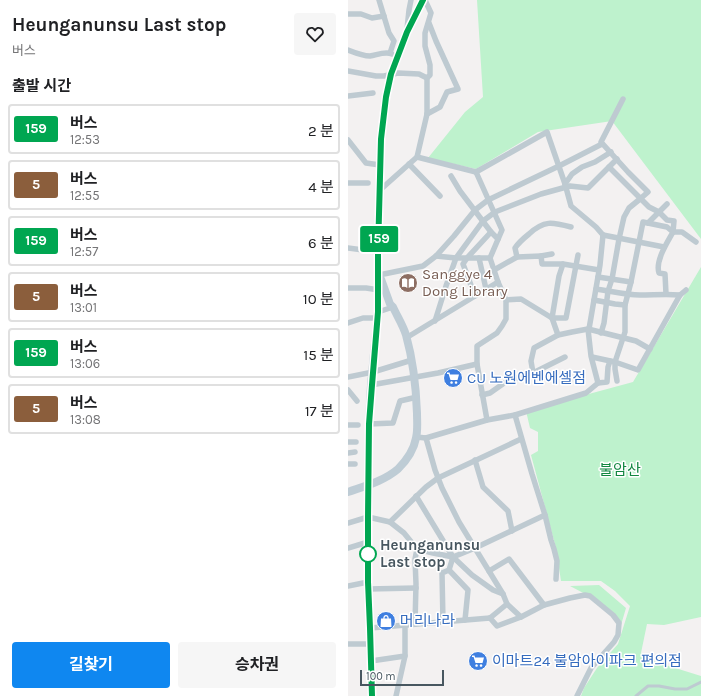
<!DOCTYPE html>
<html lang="ko">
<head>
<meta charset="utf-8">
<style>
	body { margin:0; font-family:Karla,"Noto Sans KR",sans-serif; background:#f6f6f6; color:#202124; height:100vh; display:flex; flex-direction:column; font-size:15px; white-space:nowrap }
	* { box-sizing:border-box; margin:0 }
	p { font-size:13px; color:#757577 }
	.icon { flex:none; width:22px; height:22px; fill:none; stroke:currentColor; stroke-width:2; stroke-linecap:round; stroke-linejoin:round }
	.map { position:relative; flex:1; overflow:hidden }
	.panel { display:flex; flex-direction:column; background:#fff; width:348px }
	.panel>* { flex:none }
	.badge { padding:0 8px; border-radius:3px; font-size:14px; line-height:26px }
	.scale { position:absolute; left:12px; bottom:10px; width:84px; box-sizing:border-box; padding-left:4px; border:2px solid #485760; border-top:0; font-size:11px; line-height:14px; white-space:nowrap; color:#485760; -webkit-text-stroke:3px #fff; paint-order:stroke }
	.map>.badge { position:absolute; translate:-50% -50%; box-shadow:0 0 0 2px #fff }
	h2 { padding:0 12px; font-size:15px; line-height:36px }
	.round { display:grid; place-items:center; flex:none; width:42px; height:42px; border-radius:4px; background:#f6f6f6 }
	.summary { display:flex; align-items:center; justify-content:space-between; height:68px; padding:0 12px }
	h1 { font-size:19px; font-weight:700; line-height:30px }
	.cta { display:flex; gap:8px; margin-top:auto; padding:8px 12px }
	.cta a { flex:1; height:46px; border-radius:4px; background:#0f87f0; color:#fff; font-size:16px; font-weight:700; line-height:46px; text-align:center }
	.cta a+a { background:#f6f6f6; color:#202124 }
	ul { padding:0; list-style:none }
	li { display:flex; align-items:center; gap:12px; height:50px; margin:0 8px 6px; padding:0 4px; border:2px solid #e0e0e0; border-radius:4px }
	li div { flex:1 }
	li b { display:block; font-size:15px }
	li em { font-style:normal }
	li .badge { min-width:44px; font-weight:700; text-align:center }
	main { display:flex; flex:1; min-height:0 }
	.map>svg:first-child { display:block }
	.green { fill:#bef2cd }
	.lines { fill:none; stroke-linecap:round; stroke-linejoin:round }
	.service { stroke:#becad1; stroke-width:3 }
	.minor { stroke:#becad1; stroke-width:5.5 }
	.secondary { stroke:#beccd5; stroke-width:8 }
	.line-casing { stroke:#fff; stroke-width:9 }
	.line { stroke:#00a651; stroke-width:6 }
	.stop-dot { fill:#fff; stroke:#00a651; stroke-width:2 }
	.labels { text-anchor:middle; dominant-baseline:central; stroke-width:3; stroke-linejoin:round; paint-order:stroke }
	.education-label { font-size:15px; fill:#785e54; stroke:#fff; text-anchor:start }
	.shop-label { font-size:15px; fill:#366cbe; stroke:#fff; text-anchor:start }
	.park-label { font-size:15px; fill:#128741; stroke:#fff }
	.stop-label { font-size:15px; font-weight:bold; fill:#485760; stroke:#fff; text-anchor:start }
</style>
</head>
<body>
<main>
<section class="panel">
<div class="summary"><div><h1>Heunganunsu Last stop</h1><p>버스</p></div><a class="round"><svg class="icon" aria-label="heart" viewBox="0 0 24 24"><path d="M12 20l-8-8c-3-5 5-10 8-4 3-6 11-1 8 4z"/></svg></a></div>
<h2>출발 시간</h2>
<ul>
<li><span class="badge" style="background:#00a651;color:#fff">159</span><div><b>버스</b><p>12:53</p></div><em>2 분</em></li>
<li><span class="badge" style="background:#8b5e3c;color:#fff">5</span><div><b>버스</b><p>12:55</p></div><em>4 분</em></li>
<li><span class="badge" style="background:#00a651;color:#fff">159</span><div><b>버스</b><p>12:57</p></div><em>6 분</em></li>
<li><span class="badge" style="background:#8b5e3c;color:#fff">5</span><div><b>버스</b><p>13:01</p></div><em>10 분</em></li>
<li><span class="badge" style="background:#00a651;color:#fff">159</span><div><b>버스</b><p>13:06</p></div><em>15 분</em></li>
<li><span class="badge" style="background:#8b5e3c;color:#fff">5</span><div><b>버스</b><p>13:08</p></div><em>17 분</em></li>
</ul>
<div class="cta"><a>길찾기</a><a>승차권</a></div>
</section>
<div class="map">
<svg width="353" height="696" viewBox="0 0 353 696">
	<rect width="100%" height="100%" fill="#f3f1f1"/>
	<g class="green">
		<path d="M129,0h224v239l-89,-118 -74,11 -62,37 -48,-11 37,-46 18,-15z"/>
		<path d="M353,267v350l-37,8 -17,-1 -6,29 15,9 45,14v20h-120l3,-8 13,-20 21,-24 12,-38 -15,-15 -14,-10h-40l-5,-33 -25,-93 7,-4v-19l-8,-4 -4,-17 107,-29z"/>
		<path d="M251,585l27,23 -5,17 -32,-29 -19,-10z"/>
	</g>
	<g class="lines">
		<path class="service" d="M288,696l12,-10h11l16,3h12l14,-7"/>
		<g class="minor">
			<path d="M31,0l10,33 5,8 -4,12"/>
			<path d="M0,14h13l11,4 12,-2"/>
			<path d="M59,29l2,-19 2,-10"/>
			<path d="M0,50c5,2 17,6 22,6 7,-1 15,-5 22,-2"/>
			<path d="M0,71l28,5h8l14,-3 21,1 8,4"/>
			<path d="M0,96l25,-3"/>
			<path d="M79,114l13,-7 7,-15 11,-3 -22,-48 -7,-18"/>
			<path d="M0,140l18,23 14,2"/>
			<path d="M69,157l59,15 71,-40 18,52 6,22 25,21 7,8"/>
			<path d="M61,164l31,32"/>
			<path d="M261,167l40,40 10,5 8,8 7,1 -1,11"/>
			<path d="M128,172l26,58 -12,28 8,24 8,18v19l-4,7 -5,7 -20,13v18l10,56"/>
			<path d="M103,176l9,15 31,41 7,7"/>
			<path d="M0,183h20"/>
			<path d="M217,184l7,-10 10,-7 13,-5 16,-10"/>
			<path d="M32,190l37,-33 10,-43v-36l3,-3v-10l-5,-19v-13l6,-20 -6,-13"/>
			<path d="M300,223l19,-19"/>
			<path d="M255,235l61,12"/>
			<path d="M0,248l30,4"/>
			<path d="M88,256l20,2h34"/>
			<path d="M193,256l11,-2"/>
			<path d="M169,257l-2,-9c4,-6 9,-10 14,-14 15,-14 23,-12 42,-7"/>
			<path d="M131,258l7,31"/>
			<path d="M215,264l-4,12 -7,42h14l12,-63"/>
			<path d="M146,270l23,-13 24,-1 1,8h21l36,6"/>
			<path d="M31,275l44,-9 13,-10 18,-20 21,-26 13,-10 71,-34 43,-22"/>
			<path d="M250,277l33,5"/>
			<path d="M0,288h18l13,2"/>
			<path d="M248,289c15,2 29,6 44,6 13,0 27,-1 40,0"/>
			<path d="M318,294l-1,-20 -6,-1c-4,-12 8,-30 14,-41h9l14,10"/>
			<path d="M127,296l-12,-32 4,-6 24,-26"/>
			<path d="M158,300l15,-1 31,19 6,17"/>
			<path d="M246,300l21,4 10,1"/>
			<path d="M30,312l15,-5"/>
			<path d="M87,321l11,-35 10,-28 27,-37 12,-9 46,-18 29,-8 18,2 29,-29"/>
			<path d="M0,323l15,-5h14"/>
			<path d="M253,333l3,-10 4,-32 4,-12 7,-40 5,-22 5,-9 11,-9 8,-7 -20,-20 -27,-30 22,-43"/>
			<path d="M58,338l92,-56"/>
			<path d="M244,357l23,5 23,8 42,-75 6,-5"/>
			<path d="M185,373l-2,-12 3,-13 24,-13 14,-3 16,-3 48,12 14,8"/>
			<path d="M0,377l25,-5 39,-12"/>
			<path d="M269,381l-2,-12v-7l10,-30v-27l6,-23 12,-60 24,5 6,5"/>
			<path d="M250,383l9,-1 1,-15 2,-6"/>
			<path d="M23,385l67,-12 39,-9"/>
			<path d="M0,390l9,11"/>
			<path d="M134,395l8,-2 17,-12 26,-8 32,-16"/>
			<path d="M167,415l17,59 13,41 6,25 3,9 3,12 -1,18"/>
			<path d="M21,424l24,-1 7,-22 17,-4"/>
			<path d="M0,425h10"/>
			<path d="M68,437l10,1 61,-18 28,-5 71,-22 12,-10 -7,-27 -3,-27h1l11,-64 3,-30"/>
			<path d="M78,438l9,32 7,18 17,34 44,72 4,10 14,13"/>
			<path d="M0,442h8"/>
			<path d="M0,453l7,-1"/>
			<path d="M127,460l8,27 25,24 4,20"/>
			<path d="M0,464h7"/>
			<path d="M68,496l37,61 19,18 21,15 10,4"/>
			<path d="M42,522l36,-35 12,-9 83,-39"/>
			<path d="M0,523l20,-6 22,5 14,11 13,16 16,4 20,4 22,-9 70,-33"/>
			<path d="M0,548l20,-6"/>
			<path d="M101,570l19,20 -3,30"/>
			<path d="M141,571l20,-12 35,46"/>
			<path d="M0,586l20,-4"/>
			<path d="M20,589l48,-1"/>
			<path d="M142,618l7,8 24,-9 23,-12 26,-7 15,-3 5,1 23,19 6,8 -1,12 -4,7 -23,26 -14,28"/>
			<path d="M142,618l17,-14"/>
			<path d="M95,622l-1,-49 7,-3 4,-13"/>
			<path d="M67,624l1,-40 -1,-25 2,-10"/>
			<path d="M22,628l120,-10"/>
			<path d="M0,644h22"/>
			<path d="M23,661l34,-5v-31"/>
			<path d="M48,696l9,-40"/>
		</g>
		<g class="secondary">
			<path d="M0,492c17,-6 36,-11 50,-23 8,-8 16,-20 18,-31 2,-8 1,-17 1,-25 -1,-27 -4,-53 -11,-78 -3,-10 -9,-19 -13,-28l-3,-3 -9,-25"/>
			<path d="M24,696l-2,-68 -2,-46v-65l1,-93 2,-39 7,-73v-60l3,-113 5,-42 5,-23 16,-42 16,-32"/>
		</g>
	</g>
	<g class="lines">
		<g class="line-casing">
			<path id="line" d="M24,696l-2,-68 -2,-46v-65l1,-93 3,-39 6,-73v-60l3,-113 5,-42 5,-23 16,-42 16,-32"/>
		</g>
		<use href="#line" class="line"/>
	</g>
	<defs>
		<g id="library-disc" transform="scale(1)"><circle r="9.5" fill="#8d6e63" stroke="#fff"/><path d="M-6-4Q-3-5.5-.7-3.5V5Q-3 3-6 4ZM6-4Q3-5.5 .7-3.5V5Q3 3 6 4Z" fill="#fff"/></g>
		<g id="supermarket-disc" transform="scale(1)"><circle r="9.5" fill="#3f7fe0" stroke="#fff"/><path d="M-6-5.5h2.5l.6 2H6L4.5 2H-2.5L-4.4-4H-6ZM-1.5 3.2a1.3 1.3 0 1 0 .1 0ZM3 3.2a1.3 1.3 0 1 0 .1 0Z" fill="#fff"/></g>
		<g id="shop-disc" transform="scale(1)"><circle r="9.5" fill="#3f7fe0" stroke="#fff"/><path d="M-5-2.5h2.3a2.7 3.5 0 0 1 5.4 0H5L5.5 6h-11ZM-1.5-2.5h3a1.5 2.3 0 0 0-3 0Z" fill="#fff"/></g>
	</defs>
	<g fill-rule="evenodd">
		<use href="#library-disc" x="60" y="283"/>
		<use href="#supermarket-disc" x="105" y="378"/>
		<use href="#shop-disc" x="38" y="621"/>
		<use href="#supermarket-disc" x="130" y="661"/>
	</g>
	<circle class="stop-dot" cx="20" cy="554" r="8"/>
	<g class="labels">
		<g class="education-label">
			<text x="74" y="274">Sanggye 4<tspan x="74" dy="17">Dong Library</tspan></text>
		</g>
		<g class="shop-label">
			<text x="119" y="378">CU 노원에벤에셀점</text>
			<text x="52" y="621">머리나라</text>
			<text x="144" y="661">이마트24 불암아이파크 편의점</text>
		</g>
		<g class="park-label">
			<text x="272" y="470">불암산</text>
		</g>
		<g class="stop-label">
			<text x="32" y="545">Heunganunsu<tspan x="32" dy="17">Last stop</tspan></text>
		</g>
	</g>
</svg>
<div class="scale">100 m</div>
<b class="badge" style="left:31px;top:239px;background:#00a651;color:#fff">159</b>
</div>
</main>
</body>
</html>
